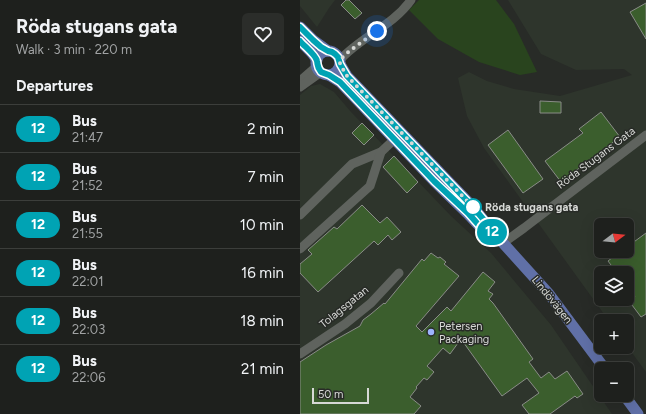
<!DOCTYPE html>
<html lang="en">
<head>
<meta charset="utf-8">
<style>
	body { margin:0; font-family:Figtree,sans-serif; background:#2b2d2a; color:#f1f3f6; height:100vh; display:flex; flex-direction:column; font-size:15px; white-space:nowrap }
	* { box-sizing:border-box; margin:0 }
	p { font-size:13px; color:#a1a3a4 }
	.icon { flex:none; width:22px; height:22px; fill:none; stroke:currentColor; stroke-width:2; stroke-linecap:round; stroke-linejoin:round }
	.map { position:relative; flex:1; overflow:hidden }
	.sheet { display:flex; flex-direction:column; background:#1e201d; width:300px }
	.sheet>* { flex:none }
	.badge { padding:0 8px; border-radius:13px; font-size:14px; line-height:26px }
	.needle { width:26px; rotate:74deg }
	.buttons { position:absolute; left:294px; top:218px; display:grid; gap:8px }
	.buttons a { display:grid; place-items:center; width:40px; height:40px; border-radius:6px; background:#1e201d; box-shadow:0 4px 16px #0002,0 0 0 1px #3c3e3b; font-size:20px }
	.scale { position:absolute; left:12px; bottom:10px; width:57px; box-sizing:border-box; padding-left:4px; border:2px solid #d7d9d6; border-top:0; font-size:11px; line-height:14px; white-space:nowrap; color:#d7d9d6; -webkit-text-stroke:3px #282b27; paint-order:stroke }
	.you { position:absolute; width:20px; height:20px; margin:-10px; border:3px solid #fff; border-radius:50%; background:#1a73e8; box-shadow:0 0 0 6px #1a73e833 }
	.map>.badge { position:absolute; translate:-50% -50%; box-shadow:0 0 0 2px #fff }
	h2 { padding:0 16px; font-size:15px; line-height:36px }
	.round { display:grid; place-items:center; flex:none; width:42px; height:42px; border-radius:6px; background:#2b2d2a }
	.head { display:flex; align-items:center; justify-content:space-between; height:68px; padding:0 16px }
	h1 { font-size:19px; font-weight:700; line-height:30px }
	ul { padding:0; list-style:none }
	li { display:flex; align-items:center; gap:12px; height:48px; padding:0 16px; border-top:1px solid #3c3e3b }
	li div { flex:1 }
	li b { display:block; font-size:15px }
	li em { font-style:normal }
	li .badge { min-width:44px; font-weight:700; text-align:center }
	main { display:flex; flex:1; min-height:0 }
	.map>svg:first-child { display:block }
	.built { fill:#2e352c; fill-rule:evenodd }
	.green { fill:#29441e }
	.building { fill:#3b5e2d; stroke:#898c87 }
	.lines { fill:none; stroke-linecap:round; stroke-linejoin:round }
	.minor { stroke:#5f635e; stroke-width:9 }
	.major { stroke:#6070a7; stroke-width:11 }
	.line-casing { stroke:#fff; stroke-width:9 }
	.line { stroke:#00a3b4; stroke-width:6 }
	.walk { stroke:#d7d9d6; stroke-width:4; stroke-dasharray:0 7.2 }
	.stop-dot { fill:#fff; stroke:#00a3b4; stroke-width:2 }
	.poi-dot { fill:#9db4fd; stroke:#282b27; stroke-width:1.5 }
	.labels { text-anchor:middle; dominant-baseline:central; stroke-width:3; stroke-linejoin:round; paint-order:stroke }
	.street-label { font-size:11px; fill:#d7d9d6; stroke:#282b27 }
	.stop-label { font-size:11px; font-weight:bold; fill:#d7d9d6; stroke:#282b27; text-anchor:start }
	.poi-label { font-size:11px; fill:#d7d9d6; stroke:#282b27; text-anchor:start }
</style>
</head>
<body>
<main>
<section class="sheet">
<div class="head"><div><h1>Röda stugans gata</h1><p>Walk · 3 min · 220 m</p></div><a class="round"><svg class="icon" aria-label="heart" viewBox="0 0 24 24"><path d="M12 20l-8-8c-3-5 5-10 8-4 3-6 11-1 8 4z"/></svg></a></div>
<h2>Departures</h2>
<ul>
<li><span class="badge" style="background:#00a3b4;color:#fff">12</span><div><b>Bus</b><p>21:47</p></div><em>2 min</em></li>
<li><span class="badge" style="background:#00a3b4;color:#fff">12</span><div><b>Bus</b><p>21:52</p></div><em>7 min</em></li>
<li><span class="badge" style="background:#00a3b4;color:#fff">12</span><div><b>Bus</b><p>21:55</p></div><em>10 min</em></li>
<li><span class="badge" style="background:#00a3b4;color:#fff">12</span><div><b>Bus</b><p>22:01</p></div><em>16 min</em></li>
<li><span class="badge" style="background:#00a3b4;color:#fff">12</span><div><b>Bus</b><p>22:03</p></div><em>18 min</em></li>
<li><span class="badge" style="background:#00a3b4;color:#fff">12</span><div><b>Bus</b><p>22:06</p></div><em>21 min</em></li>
</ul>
</section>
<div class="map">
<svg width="346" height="414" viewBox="0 0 346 414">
	<rect width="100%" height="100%" fill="#282b27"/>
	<g class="built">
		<path d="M0,0h35l-6,8 -12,19 -17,-21z"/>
		<path d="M208,0h138v372l-19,-26v-25h-18l-125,-173 -17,-32 -9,-38 11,-6 18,9 27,8 46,7 72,-21 -8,-6 -48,1 -35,-16zM301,225h26v26h-26zM301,273h26v26h-26z"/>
		<path d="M20,84l14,8 17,20 36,37 64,67 40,37 60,72 61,89h-312v-319l11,-9z"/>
	</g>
	<path class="green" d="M119,0h77l18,24 23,48 -17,3 -41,-13 -41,-23 -29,-29z"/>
	<g class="building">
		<path d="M46,0h3l13,13 -7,6 -14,-14z"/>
		<path d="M346,3v36l-16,-27z"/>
		<path d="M240,101l21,1v11h-21z"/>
		<path d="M301,112l19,25 -59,45 -16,-21 38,-28 -4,-4z"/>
		<path d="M62,123l12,12 -10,10 -12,-12z"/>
		<path d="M208,130l35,49 -20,14 -35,-48z"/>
		<path d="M94,156l24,26 -11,11 -24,-26z"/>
		<path d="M62,205l18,18 7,-6 14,15 -9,8 -4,-5 -10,10 -4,-4 -56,51 -18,-19v-9l12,-10 -4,-4 26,-23 3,2z"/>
		<path d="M346,233v81l-5,3 -12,-16 6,-4 -8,-11v-13h-10l-9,-12 13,-10h6v-4z"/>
		<path d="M131,253l7,5 2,-1 6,5 -2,2 15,12 -43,50 6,6 25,-25 4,4 32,-39 12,10 -7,9 5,3 -4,5 4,4 40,56 -4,3 12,16 8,-6 6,7 12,-8 16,23 -6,4 -2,-2 -25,18h-21l-7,-9 17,-12 -12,-15 -25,18 -41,-57 -11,15 -7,-6 -16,18 7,6 -7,8 -3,-2 -8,9 1,1 -7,9 11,9 -7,8h-114v-52l26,-17 34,-19 3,-6 8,-6 13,-11 1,1 37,-45 2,2z"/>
	</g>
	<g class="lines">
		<g class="minor">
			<path d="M40,60c20,-23 53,-34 71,-60"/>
			<path d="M0,81l17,-15"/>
			<path d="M0,87l21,-15"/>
			<path d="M0,215l52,-51 29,-12 18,-17"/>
			<path d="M203,243l21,-15 122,-93"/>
			<path d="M0,249l70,-63 11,-34"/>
			<path d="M0,354l45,-30 26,-21 28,-30"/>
		</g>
		<g class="major">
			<path d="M0,27l13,13 15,11"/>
			<path d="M0,41l12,12 5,7"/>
			<circle cx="28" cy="63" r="12"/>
			<path d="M40,64l7,12 126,131 17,21"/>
			<path d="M29,75l11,7 94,99 33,32 17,18 10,5 9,7 46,51 56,75"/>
			<path d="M324,395l14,19"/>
		</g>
	</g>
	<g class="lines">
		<g class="line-casing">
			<path id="line" d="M0,27l13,13 8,7 7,4 4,1 3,2 3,3 2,7 7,12 126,131 16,19 5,10 -10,-5 -16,-18 -34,-32 -94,-99 -11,-7 -8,-3c-4,-5 -3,-6 -4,-11 -1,-6 -13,-15 -17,-20"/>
		</g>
		<use href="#line" class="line"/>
		<path class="walk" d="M77,31c-13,10 -27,18 -37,29v4l7,12 126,131"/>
	</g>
	<circle class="stop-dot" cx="173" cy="207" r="8"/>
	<circle class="poi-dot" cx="131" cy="332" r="4"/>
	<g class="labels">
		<g class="street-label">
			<text transform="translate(296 158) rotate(-37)">Röda Stugans Gata</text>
			<text transform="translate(252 300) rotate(51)">Lindövägen</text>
			<text transform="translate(44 307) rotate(-39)">Tolagsgatan</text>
		</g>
		<g class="stop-label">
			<text x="185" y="207">Röda stugans gata</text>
		</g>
		<g class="poi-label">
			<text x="139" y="326">Petersen<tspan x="139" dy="13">Packaging</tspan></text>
		</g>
	</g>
</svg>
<div class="buttons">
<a><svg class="needle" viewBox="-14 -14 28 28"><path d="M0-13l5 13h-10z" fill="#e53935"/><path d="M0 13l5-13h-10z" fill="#a1a3a4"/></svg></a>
<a><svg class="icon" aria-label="layers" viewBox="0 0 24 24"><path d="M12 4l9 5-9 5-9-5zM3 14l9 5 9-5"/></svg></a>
<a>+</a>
<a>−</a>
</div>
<div class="scale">50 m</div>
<div class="you" style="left:77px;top:31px"></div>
<b class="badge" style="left:192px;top:232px;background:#00a3b4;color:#fff">12</b>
</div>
</main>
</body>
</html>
